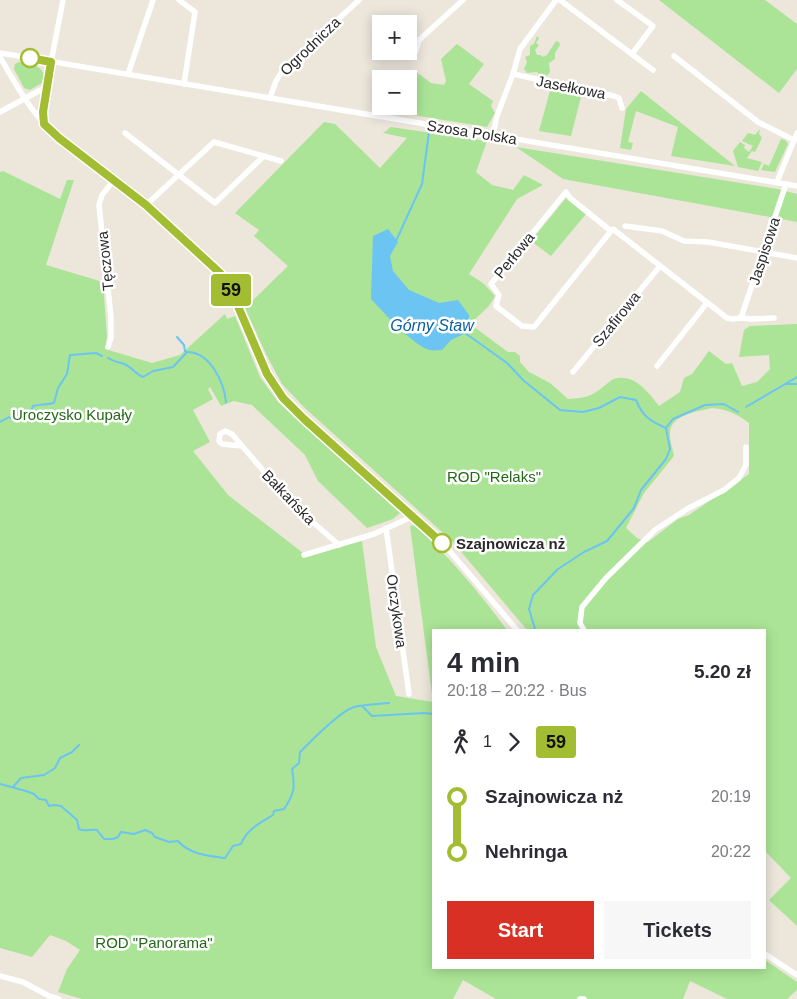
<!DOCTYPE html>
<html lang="en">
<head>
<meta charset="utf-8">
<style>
	body { margin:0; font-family:Arial,sans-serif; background:#f7f7f7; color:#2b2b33; height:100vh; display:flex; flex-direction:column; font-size:19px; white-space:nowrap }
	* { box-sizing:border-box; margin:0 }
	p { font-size:16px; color:#7c7c81 }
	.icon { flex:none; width:28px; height:28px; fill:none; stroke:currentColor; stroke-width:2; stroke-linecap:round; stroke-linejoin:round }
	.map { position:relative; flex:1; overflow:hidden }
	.drawer { position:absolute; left:432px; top:629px; width:334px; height:340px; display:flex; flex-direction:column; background:#fff; border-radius:0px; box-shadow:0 2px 12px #0003 }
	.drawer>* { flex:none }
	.badge { padding:0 10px; border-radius:4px; font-size:18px; line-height:32px }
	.buttons { position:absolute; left:372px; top:15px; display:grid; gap:10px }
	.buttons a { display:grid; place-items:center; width:45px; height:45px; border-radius:0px; background:#fff; box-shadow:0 2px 12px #0003; font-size:25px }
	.map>.badge { position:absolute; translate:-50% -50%; box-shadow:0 0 0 2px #fff }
	.legs { display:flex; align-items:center; gap:8px; height:55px; padding:0 15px; font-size:16px }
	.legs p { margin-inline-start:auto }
	.summary { display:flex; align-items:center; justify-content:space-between; height:85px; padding:0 15px }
	h1 { font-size:28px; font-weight:700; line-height:38px }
	.primary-button { display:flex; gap:10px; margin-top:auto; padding:10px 15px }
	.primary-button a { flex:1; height:58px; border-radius:0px; background:#d93025; color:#fff; font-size:20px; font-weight:700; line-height:58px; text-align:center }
	.primary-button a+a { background:#f7f7f7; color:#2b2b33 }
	ul { padding:0 15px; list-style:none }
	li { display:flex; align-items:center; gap:18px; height:55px; font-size:19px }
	li i { display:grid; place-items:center; width:8px; height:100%; margin:0 6px; background:currentColor }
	li i::after { content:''; width:12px; height:12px; margin:-6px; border:4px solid; border-radius:50%; background:#fff }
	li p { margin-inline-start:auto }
	li:first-child i { background:linear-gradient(#0000 50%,currentColor 0) }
	li:last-child i { background:linear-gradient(currentColor 50%,#0000 0) }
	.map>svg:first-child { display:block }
	.green { fill:#abe496; fill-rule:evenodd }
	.water { fill:#6bc4f1 }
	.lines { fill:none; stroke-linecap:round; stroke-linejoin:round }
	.stream { stroke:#6bc4f1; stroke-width:2 }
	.minor { stroke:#fff; stroke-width:5.5 }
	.line-1-casing { stroke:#fff; stroke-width:11 }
	.line-1 { stroke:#a2bd31; stroke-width:8 }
	.stop-1-dot { fill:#fff; stroke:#a2bd31; stroke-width:2.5 }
	.labels { text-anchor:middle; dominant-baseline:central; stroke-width:5; stroke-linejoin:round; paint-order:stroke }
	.street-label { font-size:15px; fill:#2a2a2a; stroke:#fff }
	.park-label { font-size:15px; fill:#236818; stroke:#fff }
	.stop-label { font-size:15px; font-weight:bold; fill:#2a2a2a; stroke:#fff; text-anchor:start }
	.water-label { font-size:16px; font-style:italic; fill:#0a609d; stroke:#fff }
</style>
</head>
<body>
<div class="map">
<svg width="797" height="999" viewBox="0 0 797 999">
	<rect width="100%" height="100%" fill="#ece6db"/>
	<g class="green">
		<path d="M659,0h106l32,24v45l-18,24z"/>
		<path d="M537,36l2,2 -3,5 3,2 -4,5 2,5h3l3,2 4,-2 9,-14 3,1 1,3 -5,8v6l-6,4 1,9 -4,5h-4l-5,-5 -10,1 -3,-4 3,-7 -2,-5 5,-2v-9l4,-2z"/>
		<path d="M457,44l27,20 -15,20 24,17 -2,5 4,7 -8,14 -87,-14 1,-7h8v-25l6,-10 16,12 13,2 2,-4 -5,-22z"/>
		<path d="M19,62c11,2 20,2 25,12l-2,9 -12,7 -6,-2 -10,-19 1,-5z"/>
		<path d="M551,87l31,6 -11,43 -32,-5z"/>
		<path d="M641,91l94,75 -64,-10 7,-29 -42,-16 -8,31 5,1 -2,7 -11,-2 6,-39z"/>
		<path d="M324,122l11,2 45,44 27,-30 -24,-5 8,-6 96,14 -11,31 16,13 21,5 11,-15 19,10 -26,14 -48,75 14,9 12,13 -6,10 -19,18 38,28h7l5,4v6l9,10 21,11 18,16c17,-1 23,-2 36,-13 3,-2 7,-6 10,-7 20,-6 34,13 45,27l21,-14 4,-14 8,-4 17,-23 17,13 6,-1 10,23 15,-4 13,-13 -1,-14 -30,2 5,-27 6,-4 47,-2v602l-28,-26 22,-22 -26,-27v-221h-238l-75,-89 -147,-133 -23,-24 -15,-28 -22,-48 43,-42 -34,-30 5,-6 -24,-17zM712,408c14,1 25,6 37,15v51l-60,41 -11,4 -30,23 -11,-4 -11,-10 18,-35 30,-37c-1,-7 -5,-16 -4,-23 0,-18 28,-22 42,-25z"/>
		<path d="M760,129l-1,5 3,4 -7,14 -3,-1 -5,7 15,4 -4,9 -20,-4 -5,-16 7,-9 5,3 -1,3 5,4 4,-6 -11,-5 6,-8 7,2z"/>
		<path d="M781,139l4,1 3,4 -13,28 -14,-2 3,-6 5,2z"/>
		<path d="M516,147l262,42 19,5v28l-234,-43z"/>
		<path d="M3,171l57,28 7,-19h7l-28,85 57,17 4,54 -2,13 47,14 28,-8 45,-41 2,5 8,-3 25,61 18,25 122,111 -7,6 -26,9 -49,-47 -13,-26 -53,-50 -18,-4 -13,5 -11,-19 -2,2 5,10 -20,11 17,32 -17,9 35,44 75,58 1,4 58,-16 14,106 20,49 37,6 -23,-176 4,-1c35,31 65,67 93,105h-73v338h331v-8l32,22v8l-10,9h-60l-37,-18 -7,18h-187l-33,-19 -10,19h-371l-24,-7 9,-23 13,-19 -14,-9 -16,-6 -18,22 -32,-9v-776z"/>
		<path d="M566,198l20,16 -35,42 -20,-15z"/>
	</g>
	<path class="water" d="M388,229l10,13 -8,14 3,15 16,19 30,13 19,-3 11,15 -1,17 -17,8 -9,10c-4,0 -9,1 -12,0 -14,-2 -49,-40 -59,-51l2,-63z"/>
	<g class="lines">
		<g class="stream">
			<path d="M396,241l26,-57 7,-52"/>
			<path d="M465,333l42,30 16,17 37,30 23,2 16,-4 21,-11 16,3c7,17 14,21 30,28"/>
			<path d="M187,352c23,0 37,30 39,50"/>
			<path d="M108,358c6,4 10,4 16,6 8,3 11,10 19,13l10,-6 20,-4 14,-15 -2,-1 -1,-6 -7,-8"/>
			<path d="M787,384h10"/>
			<path d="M746,407l51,-30"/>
			<path d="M0,422l9,-5 9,4 12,-7 3,-8c7,-2 13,-1 21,-3l4,-15 9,-14 3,-19 26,-2 6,3"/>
			<path d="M535,629l-6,-20 4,-14 25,-26 26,-17 23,-11 27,-33 7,-18 25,-31 4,-10 -4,-21 7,-9 32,-14 19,-1 14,8"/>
			<path d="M363,707l9,9 52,-3 10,1"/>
			<path d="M0,784l26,7 8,3 5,5 7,1 3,6 5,-1 7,1 16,14 2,9c6,3 12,0 18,1l7,9h9l5,-2 3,-5 13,2 11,-4 7,3 3,4 14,5 9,-1c11,13 30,15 47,17l8,-12 8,-2c6,-15 19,-21 32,-29l1,-4 10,-2c11,-16 11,-22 8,-40l7,-6 1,-11c11,-11 40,-41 54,-45 11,-3 24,-3 35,-4"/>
			<path d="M13,787l8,-9 23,-3 11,-7 5,-10 12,-6 7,-7"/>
		</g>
		<g class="minor">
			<path d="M179,0l16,12 -11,72"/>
			<path d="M560,0l93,70"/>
			<path d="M617,0l36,26 -21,28"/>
			<path d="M416,51l3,-11 44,-40"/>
			<path d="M0,53l797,133"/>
			<path d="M674,56l84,66 36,18"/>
			<path d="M0,57c15,26 29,52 50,73l96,75 74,68 11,17 36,84 16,23 21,22 143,129 70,82"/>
			<path d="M128,74l25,-74"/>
			<path d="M513,74l101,22 5,2 3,10"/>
			<path d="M270,98l6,-17 7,-11 76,-70"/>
			<path d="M0,112l48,-26"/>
			<path d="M44,123l-1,-15 10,-56 10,-52"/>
			<path d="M125,133l90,70 49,-47"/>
			<path d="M493,135l4,-19 16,-42 7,-25 36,-49"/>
			<path d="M777,182l20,-49"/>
			<path d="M146,205l68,-63 67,19"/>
			<path d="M625,226l37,5 22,10 24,1 89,16"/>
			<path d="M611,231l-77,96 -12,-1 -26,-20 3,-11 -8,-11 75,-92 4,6 41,33 2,-2 114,89 6,1 8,-1 11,1 22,-1"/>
			<path d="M741,318l45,-134"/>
			<path d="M108,347l3,-9v-21l-12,-112 3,-10 12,-15"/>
			<path d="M657,366l50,-63"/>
			<path d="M573,372l87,-106"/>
			<path d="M242,446l-20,-2 -3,-3 1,-7 5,-3 7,3 58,68 49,43"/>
			<path d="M386,528l23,166"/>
			<path d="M304,555l70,-21 33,-15 3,-5"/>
			<path d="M584,630l-4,-7 2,-16 24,-29 49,-48 32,-21 37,-19 15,-12 7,-13v-18"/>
			<path d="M765,954l32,21"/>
			<path d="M0,976l23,6 26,14 10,3"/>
			<path d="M580,999h4"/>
		</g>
	</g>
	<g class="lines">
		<g class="line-1-casing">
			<path id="line-1" d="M30,58l21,4 -8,50 1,12 15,14 87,67 74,68 11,17 36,84 16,24 21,21 138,124"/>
		</g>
		<use href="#line-1" class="line-1"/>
	</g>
	<g class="stop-1-dot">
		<circle cx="30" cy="58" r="9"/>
		<circle cx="442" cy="543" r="9"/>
	</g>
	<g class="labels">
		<g class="street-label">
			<text transform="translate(310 46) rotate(-44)">Ogrodnicza</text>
			<text transform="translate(571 87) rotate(11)">Jasełkowa</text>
			<text transform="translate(472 132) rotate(9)">Szosa Polska</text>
			<text transform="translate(764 251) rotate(-72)">Jaspisowa</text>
			<text transform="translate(514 255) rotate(-51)">Perłowa</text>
			<text transform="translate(105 261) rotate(-96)">Tęczowa</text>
			<text transform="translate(616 319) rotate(-51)">Szafirowa</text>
			<text transform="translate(289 497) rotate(46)">Bałkańska</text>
			<text transform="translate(397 611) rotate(82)">Orczykowa</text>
		</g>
		<g class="park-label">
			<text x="72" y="414">Uroczysko Kupały</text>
			<text x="494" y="476">ROD "Relaks"</text>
			<text x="154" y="942">ROD "Panorama"</text>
		</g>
		<g class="stop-label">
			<text x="456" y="543">Szajnowicza nż</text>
		</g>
		<g class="water-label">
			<text x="432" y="325">Górny Staw</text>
		</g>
	</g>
</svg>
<div class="buttons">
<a>+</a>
<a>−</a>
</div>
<b class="badge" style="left:231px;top:290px;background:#a2bd31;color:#111">59</b>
<section class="drawer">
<div class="summary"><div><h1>4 min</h1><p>20:18 – 20:22 · Bus</p></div><b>5.20 zł</b></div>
<div class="legs"><svg class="icon" aria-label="walk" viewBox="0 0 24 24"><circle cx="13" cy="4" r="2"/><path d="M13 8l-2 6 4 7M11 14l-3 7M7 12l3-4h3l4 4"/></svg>1<svg class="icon" aria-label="forward" viewBox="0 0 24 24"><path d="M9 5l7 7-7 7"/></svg><b class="badge" style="background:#a2bd31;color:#111">59</b></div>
<ul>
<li><i style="color:#a2bd31"></i><b>Szajnowicza nż</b><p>20:19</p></li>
<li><i style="color:#a2bd31"></i><b>Nehringa</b><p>20:22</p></li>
</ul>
<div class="primary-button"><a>Start</a><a>Tickets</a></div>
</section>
</div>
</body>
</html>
